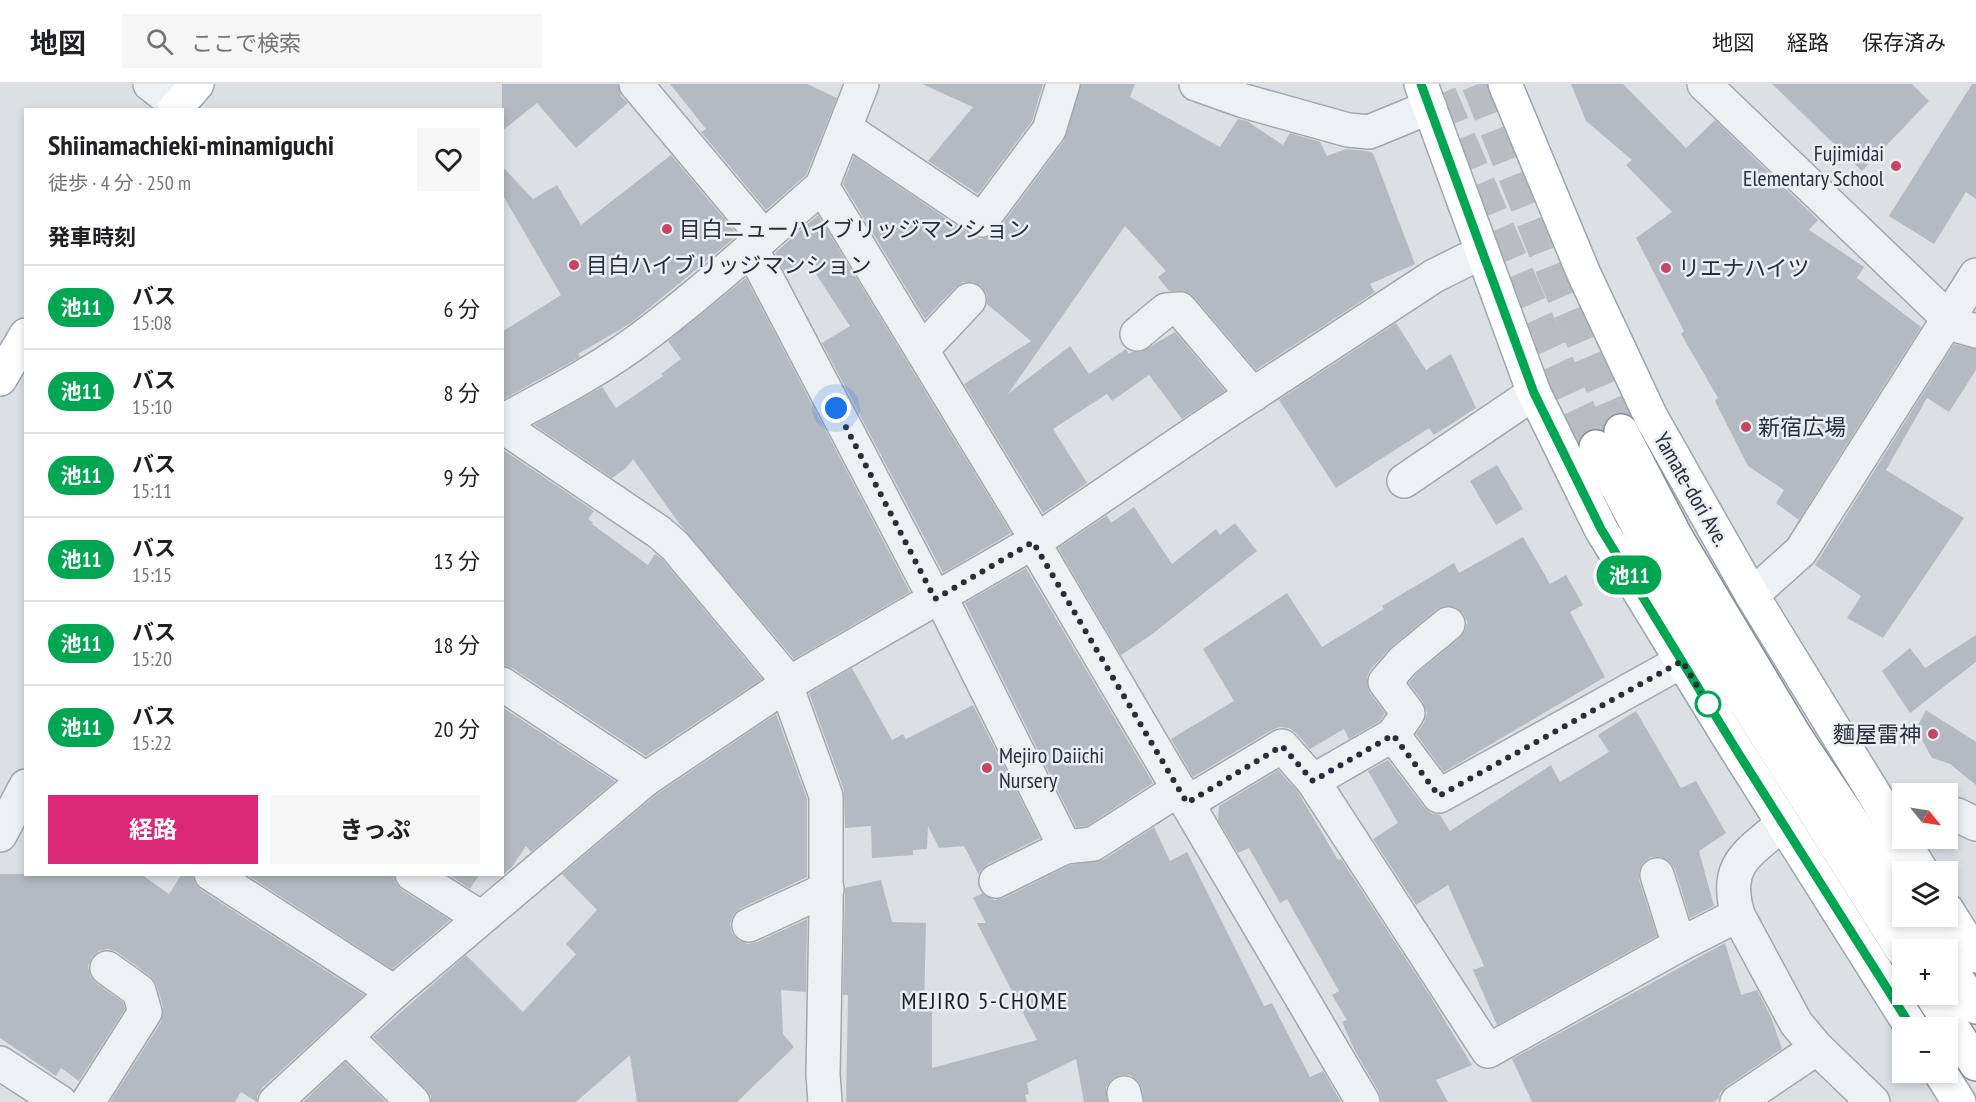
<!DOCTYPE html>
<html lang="ja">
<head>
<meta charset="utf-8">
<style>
	body { margin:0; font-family:"PT Sans Narrow","Noto Sans JP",sans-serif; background:#f6f6f6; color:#202124; height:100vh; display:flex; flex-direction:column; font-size:22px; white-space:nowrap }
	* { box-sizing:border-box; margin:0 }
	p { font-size:20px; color:#757577 }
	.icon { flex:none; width:33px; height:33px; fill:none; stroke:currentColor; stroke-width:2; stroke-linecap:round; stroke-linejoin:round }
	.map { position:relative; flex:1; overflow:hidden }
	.side { position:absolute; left:24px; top:24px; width:480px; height:768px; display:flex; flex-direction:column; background:#fff; border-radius:0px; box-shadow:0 3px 9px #0003 }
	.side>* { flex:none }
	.badge { padding:0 12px; border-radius:20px; font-size:21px; line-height:39px }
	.needle { width:39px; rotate:120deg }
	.tools { position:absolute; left:1892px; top:699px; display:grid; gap:12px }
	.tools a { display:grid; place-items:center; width:66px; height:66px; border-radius:0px; background:#fff; box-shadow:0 3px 9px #0003; font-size:30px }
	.you { position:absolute; width:30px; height:30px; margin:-15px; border:4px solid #fff; border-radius:50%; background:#1a73e8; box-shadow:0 0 0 9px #1a73e833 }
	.map>.badge { position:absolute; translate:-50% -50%; box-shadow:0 0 0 3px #fff }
	h2 { padding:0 24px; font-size:22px; line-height:54px }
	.round { display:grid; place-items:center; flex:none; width:63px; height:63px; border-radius:0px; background:#f6f6f6 }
	.summary { display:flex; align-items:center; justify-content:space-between; height:102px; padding:0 24px }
	h1 { font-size:28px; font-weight:700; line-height:45px }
	.cta { display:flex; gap:12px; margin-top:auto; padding:12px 24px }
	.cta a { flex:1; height:69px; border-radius:0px; background:#db2777; color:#fff; font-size:24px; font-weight:700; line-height:69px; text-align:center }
	.cta a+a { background:#f6f6f6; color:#202124 }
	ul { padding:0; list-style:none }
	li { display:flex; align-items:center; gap:18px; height:84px; padding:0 24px; border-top:2px solid #e0e0e0 }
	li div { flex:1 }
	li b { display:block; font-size:22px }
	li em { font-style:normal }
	li .badge { min-width:66px; font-weight:700; text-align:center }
	header { display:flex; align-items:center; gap:36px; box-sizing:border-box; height:84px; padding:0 30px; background:#fff; border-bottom:2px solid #e0e0e0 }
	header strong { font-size:28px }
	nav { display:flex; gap:33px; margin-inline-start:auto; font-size:21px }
	.search { width:420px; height:54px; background:#f6f6f6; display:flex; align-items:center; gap:15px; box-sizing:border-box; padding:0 21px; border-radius:0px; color:#757577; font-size:22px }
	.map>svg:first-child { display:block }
	.building { fill:#b3bac2 }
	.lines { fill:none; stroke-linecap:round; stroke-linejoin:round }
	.highway-tunnel { stroke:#b8bdc3; stroke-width:33; stroke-dasharray:33 16; stroke-linecap:butt }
	.minor-casing { stroke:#a2a7af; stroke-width:36 }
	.major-casing { stroke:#9ca6b0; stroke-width:36 }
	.highway-casing { stroke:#848f9b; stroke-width:36 }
	.minor { stroke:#eef1f4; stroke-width:33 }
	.major { stroke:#fff; stroke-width:33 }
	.highway { stroke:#fff; stroke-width:33 }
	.line-casing { stroke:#fff; stroke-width:14 }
	.line { stroke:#00a651; stroke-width:9 }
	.walk { stroke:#262f3b; stroke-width:6; stroke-dasharray:0 10.8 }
	.poi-dot { fill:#c74462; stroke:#ebeff3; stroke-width:2 }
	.stop-dot { fill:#fff; stroke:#00a651; stroke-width:3 }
	.labels { text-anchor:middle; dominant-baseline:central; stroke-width:5; stroke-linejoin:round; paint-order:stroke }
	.poi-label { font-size:22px; fill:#262f3b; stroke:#ebeff3; text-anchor:start }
	.street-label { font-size:22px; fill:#262f3b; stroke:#ebeff3 }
	.neighbourhood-label { font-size:24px; letter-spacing:1.5px; fill:#19202b; stroke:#ebeff3 }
</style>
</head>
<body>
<header>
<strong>地図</strong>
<div class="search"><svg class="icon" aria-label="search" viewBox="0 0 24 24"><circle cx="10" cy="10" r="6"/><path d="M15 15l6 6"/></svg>ここで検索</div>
<nav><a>地図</a><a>経路</a><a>保存済み</a></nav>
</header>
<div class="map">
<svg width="1976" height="1018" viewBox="0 0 1976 1018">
	<rect width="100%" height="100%" fill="#dce0e5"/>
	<g class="building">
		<path d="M502,0h116l3,12 7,7 -52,45 -39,-45 -35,28z"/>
		<path d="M670,0h137l30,14 -31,77 -40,35 -65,-78 5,-3z"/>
		<path d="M922,0h121l-11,37 -54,73 -50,-33 45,-54z"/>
		<path d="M1081,0h54l-5,13 90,50 18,-28 9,2 36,24 7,-12 30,9 7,14 19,-7 21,2 6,2 42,111 -45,20 5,8 -119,78 -62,-73 -7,-5 -18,-1 -11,-14 8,-6 -41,-45 -117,168 62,-48 19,28 37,-25 3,5 3,-2h9l34,-20 50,59 -43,28 -33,-44 -37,26 -5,-7 -54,35 34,54 -44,30 -79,-129 67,-43 -44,-37v-9l-5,-8 -9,-5h-10l-7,5 -31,32 -82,-135 11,-28 118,80 8,3 9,-2 8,-6 67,-90z"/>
		<path d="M1571,0h52l63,64 29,-28 103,100 -9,10 55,37 -7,11 64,49 -122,193 -23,-17 8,-13 -36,-24 -33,-65 3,-3 -37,-64 3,-3 -48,-93 36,-26 -46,-47 6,-5 -46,-39z"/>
		<path d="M1772,0h140l17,17 -67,70z"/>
		<path d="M1972,0h4v115l-10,-7 -32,52 -45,-28z"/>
		<path d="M671,71l67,80 -107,88 -53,31 2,3 -78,43v-68l59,-37 -59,-101v-28l31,33 24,-14 24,40z"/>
		<path d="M818,131l193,318 -68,40 -121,-230 28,-17 -42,-64 -22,13 -11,-22z"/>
		<path d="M746,194l164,314 -116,67 -113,-133 -48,-67 -7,9 -14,10 -78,-53 68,-38 14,21 47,-32 -2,-2 20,-15 -13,-18z"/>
		<path d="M1396,239l30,47 25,-16 25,54 -42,27 -5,-7 -93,60 -57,-88z"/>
		<path d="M1954,260l22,5v21l-27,42 -22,-14 -41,72 78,48 -81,120 -36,-20 14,-22 -46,-31z"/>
		<path d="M502,365l92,62 -6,8 5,3 -1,2 56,41 7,-11 7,5 100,120 -116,77 -134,-88 -10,-3z"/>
		<path d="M1497,381l26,44 -27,16 -26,-44z"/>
		<path d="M1134,423l38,57 44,-35 4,6 15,-12 22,28 -106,84 -30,20 -63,-107 49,-33 4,8z"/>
		<path d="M1523,453l27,47 16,-9 17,30 -13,7 35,65 -161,95 -28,-38 8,-11 3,-11 -4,-10 -14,-19 7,-9 44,-36 5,-7 2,-9 -4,-9 -8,-6 -11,-1 -8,4 -45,37 -21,23 -3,7v8l3,8 15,20 -5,8 -31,18 -5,-10 -34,20 -14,-16 -7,-5 -9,-1 -8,3 -79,47 -22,-38 63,-38 -31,-52 84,-56 35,54 62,-38 -2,-3 72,-43 5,10z"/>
		<path d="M1026,484l127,215 -66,43 -11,1 -111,-224z"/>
		<path d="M1976,551v27l-66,51 -28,-42 28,-23 15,20z"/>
		<path d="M852,584l40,72 11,-6 3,5 67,-34 67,133 -52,26 -7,6 -2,5 -15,-29 -25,2 -11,-22 -1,23 -14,1v5l-41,3 -1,-32 -26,2 -1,-38 -35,-97z"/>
		<path d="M502,623l113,74 -84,71 -5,-6 -14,21 -10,9z"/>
		<path d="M1926,626l50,32v43l-26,-21 -18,-6 -16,-29z"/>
		<path d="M1636,627l45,77 15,-7 30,52 -27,18 15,55 -24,12 -15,-49 -5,-7 -10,-5h-9l-8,6 -4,9v8l18,56 -160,89 -24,-55 11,-4 -36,-81 -32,20 -43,-66 25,-16 -30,-52 20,-11 36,47 7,6 9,2 10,16 101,-66 9,17 49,-30 -11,-17z"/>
		<path d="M776,630l31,85v78l-66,31 -8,7 -3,9 2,9 6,7 10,4 9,-2 50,-23 -1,73 -25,-2 2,44 11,13 -57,55h-100l-7,-47 -54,47h-145v-6l-5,-7 -53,-52 93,-82 57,57 53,-58 -10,-10 31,-34 -35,-36 95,-80z"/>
		<path d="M1278,686l20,22 40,68 3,-1 89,137 42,69 -36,15 12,22h-66l-3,-10 -24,-41 -13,-29 5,-2 -15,-25 7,-4 -52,-92 -7,4 -31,-55 -11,5 -20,-33 1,-14z"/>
		<path d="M1154,743l16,34 17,-9 77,154 8,-3 38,74 13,-6 18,31h-197l-2,-13 -4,-8 -8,-6h-9l-9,4 -6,8 1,15h-23l-8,-43 -49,24 2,11 -4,1 2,7h-181l2,-107h-5l2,-107 36,-8 11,42 34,1 -2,88h8v57l105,-28 -60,-117h9l-13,-25 10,-5 11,7 10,-2 66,-33 33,-5z"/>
		<path d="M0,790h141l28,20 13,-20h10l3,9 6,7 163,105 -102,93 -5,8v6l-16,-10 -6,10h-125l51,-80 2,-15 -6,-21 -7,-10 -33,-24 -9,-3 -9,2 -7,6 -4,9 2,10 6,7 27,19 2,7 -46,72 -18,-13 -5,8 -56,-38z"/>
		<path d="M246,790h147l3,9 6,7 48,30 -58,49z"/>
		<path d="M448,790h32l-10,15z"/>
		<path d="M1725,859l16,52 16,-5 14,27 11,32 -55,37 -7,7 -1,5 -5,4h-182l-20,-43z"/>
		<path d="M345,978l41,40h-83z"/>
	</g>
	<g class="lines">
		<g class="highway-tunnel">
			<path d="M1478,0l76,190 67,157"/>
			<path d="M1440,10l95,221 61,132"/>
		</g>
		<g class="minor-casing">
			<g id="minor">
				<path d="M150,0l27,21"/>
				<path d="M636,0l128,153"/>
				<path d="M862,0l-40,102 215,354"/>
				<path d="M1196,0l48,17 104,29 21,2 61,-25"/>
				<path d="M1704,0l244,234 14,9 14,4"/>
				<path d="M845,44l137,92 67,-90 14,-46"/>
				<path d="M751,164l184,351"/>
				<path d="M1137,250l29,-24 14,-1 73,86"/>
				<path d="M922,266l47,-50"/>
				<path d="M502,337c51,-27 103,-54 149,-90 59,-45 115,-96 171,-145"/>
				<path d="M502,342l157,106 16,14 107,128 44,122v116l-3,163 2,27"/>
				<path d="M1404,397l130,-88"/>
				<path d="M1033,458l330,560"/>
				<path d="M1752,511l49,-44 175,-276"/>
				<path d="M940,512l125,251 28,-3 86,-55"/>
				<path d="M502,600l144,95"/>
				<path d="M1393,651l46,61 243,-135"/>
				<path d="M1313,697l80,-46 15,-22 -23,-31 18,-21 45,-37"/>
				<path d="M1187,719l95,-57 31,35 175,270 191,-106 59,-30"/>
				<path d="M1947,730l10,1 19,9"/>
				<path d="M1782,740c-34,30 -59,40 -44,91l58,108 21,25 56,54"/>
				<path d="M0,751l26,-49"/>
				<path d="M211,790l183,118"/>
				<path d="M412,790l69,44"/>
				<path d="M1657,791l22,70"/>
				<path d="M996,797l69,-34"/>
				<path d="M749,841l78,-36"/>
				<path d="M346,953l67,65"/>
				<path d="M0,979l60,39"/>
				<path d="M1124,1009l2,9"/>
				<path d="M88,1018l57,-90 -6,-21 -32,-23"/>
				<path d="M275,1018l119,-110 252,-213 140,-94 251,-145 174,-118 223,-146 48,-24"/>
				<path d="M1737,1018l80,-54"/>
			</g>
		</g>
		<g class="major-casing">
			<g id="major">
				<path d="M1421,0l113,309 67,136 125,204 186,295"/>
				<path d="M1505,0l79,190 67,143 101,178 170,277"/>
				<path d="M174,26l23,-26"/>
				<path d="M0,295l26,-44"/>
				<path d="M1947,826l29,46"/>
				<path d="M1940,988l19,30"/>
			</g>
		</g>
		<g class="highway-casing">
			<g id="highway">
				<path d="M1621,347l55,106 119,199 107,160"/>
				<path d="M1596,363l61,115 245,388"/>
				<path d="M1916,832l22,34"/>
				<path d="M1947,880l29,43"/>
				<path d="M1931,910l45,70"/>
			</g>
		</g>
		<use href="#minor" class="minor"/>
		<use href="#major" class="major"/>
		<use href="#highway" class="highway"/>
	</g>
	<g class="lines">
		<g class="line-casing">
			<path id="line" d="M1421,0l113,309 67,136 136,222 175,277"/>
		</g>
		<use href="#line" class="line"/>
		<path class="walk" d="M836,324l99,191 98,-57 154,261 95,-57 31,35 80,-46 46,61 243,-135 26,43"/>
	</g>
	<g class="poi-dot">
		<circle cx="1896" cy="82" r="6"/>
		<circle cx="667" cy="145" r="6"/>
		<circle cx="574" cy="181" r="6"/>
		<circle cx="1666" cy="184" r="6"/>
		<circle cx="1746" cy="343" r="6"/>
		<circle cx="1933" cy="650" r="6"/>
		<circle cx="987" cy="684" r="6"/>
	</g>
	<circle class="stop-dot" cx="1708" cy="620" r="12"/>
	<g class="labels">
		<g class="poi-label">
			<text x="1884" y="69" text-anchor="end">Fujimidai<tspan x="1884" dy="25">Elementary School</tspan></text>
			<text x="679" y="145">目白ニューハイブリッジマンション</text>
			<text x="586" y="181">目白ハイブリッジマンション</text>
			<text x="1678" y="184">リエナハイツ</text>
			<text x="1758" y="343">新宿広場</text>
			<text x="1921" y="650" text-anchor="end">麵屋雷神</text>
			<text x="999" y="671">Mejiro Daiichi<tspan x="999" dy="25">Nursery</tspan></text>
		</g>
		<g class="street-label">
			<text transform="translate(1692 405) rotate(60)">Yamate-dori Ave.</text>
		</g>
		<g class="neighbourhood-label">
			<text x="985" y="916">MEJIRO 5-CHOME</text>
		</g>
	</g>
</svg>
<div class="tools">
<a><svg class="needle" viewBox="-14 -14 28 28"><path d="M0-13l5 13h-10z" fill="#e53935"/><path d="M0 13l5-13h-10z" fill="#757577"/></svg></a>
<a><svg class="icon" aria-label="layers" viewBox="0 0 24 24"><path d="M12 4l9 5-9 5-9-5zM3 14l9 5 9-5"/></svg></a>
<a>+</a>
<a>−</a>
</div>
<div class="you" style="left:836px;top:324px"></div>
<b class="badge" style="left:1629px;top:491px;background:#00a651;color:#fff">池11</b>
<section class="side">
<div class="summary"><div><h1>Shiinamachieki-minamiguchi</h1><p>徒歩 · 4 分 · 250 m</p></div><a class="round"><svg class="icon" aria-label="heart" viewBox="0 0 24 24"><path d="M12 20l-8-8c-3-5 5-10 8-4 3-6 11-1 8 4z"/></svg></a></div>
<h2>発車時刻</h2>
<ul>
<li><span class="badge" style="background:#00a651;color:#fff">池11</span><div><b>バス</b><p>15:08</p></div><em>6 分</em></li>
<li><span class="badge" style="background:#00a651;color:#fff">池11</span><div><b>バス</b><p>15:10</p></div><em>8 分</em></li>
<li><span class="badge" style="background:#00a651;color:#fff">池11</span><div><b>バス</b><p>15:11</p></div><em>9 分</em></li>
<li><span class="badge" style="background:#00a651;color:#fff">池11</span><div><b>バス</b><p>15:15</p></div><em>13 分</em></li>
<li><span class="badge" style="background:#00a651;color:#fff">池11</span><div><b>バス</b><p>15:20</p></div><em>18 分</em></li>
<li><span class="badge" style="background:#00a651;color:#fff">池11</span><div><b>バス</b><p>15:22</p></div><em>20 分</em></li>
</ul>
<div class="cta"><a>経路</a><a>きっぷ</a></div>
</section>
</div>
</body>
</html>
